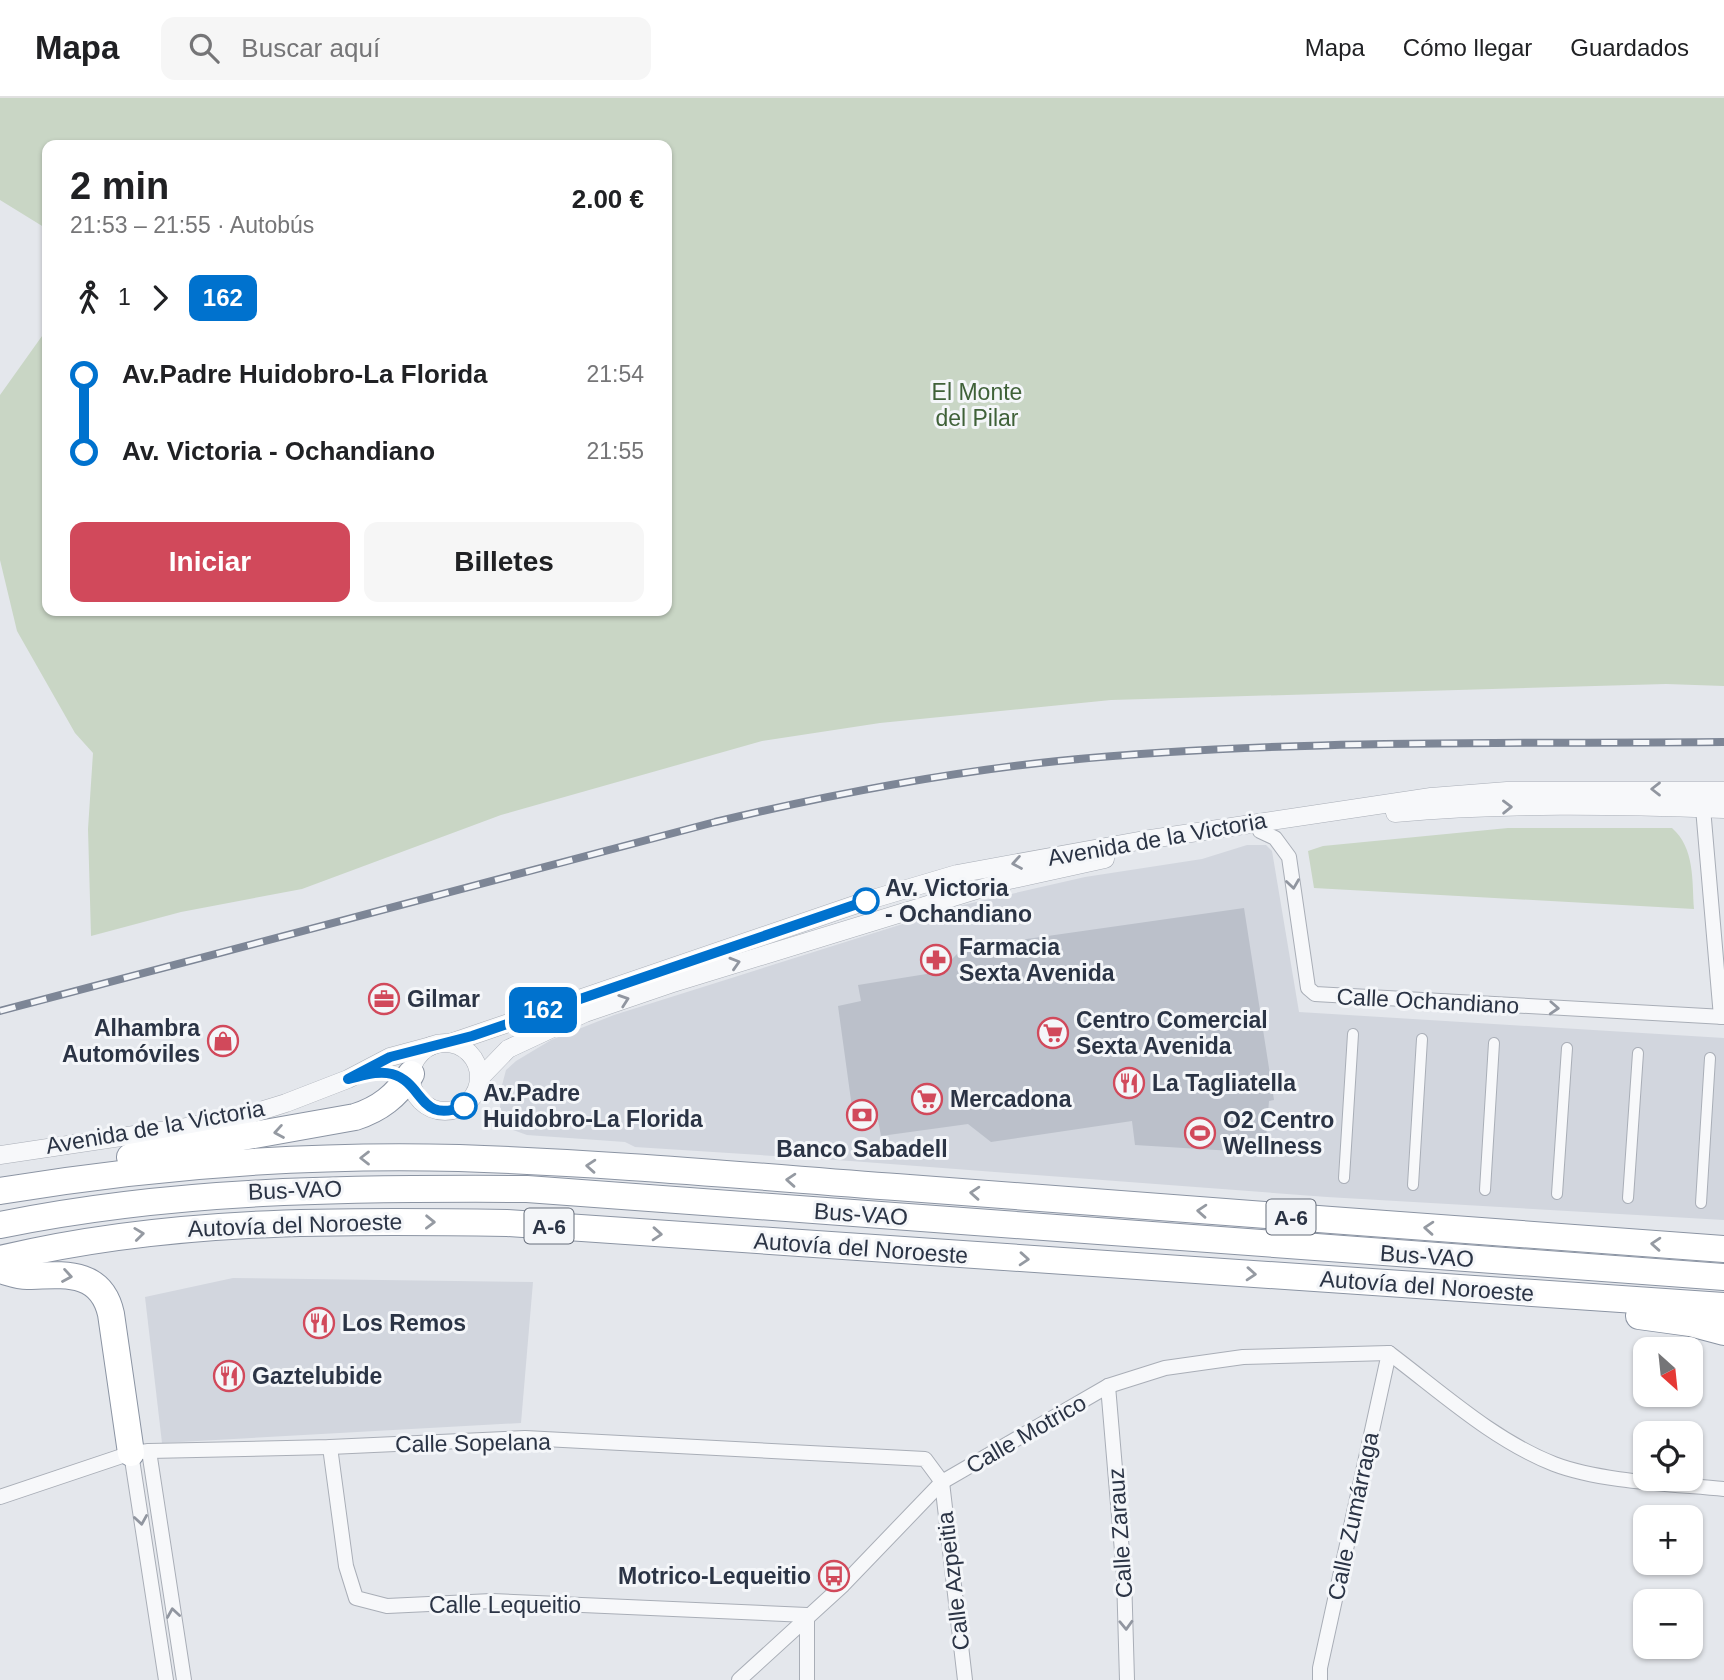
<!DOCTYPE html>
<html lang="es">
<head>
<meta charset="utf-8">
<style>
	body { margin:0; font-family:Arial,sans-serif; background:#f6f6f6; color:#202124; height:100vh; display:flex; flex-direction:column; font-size:26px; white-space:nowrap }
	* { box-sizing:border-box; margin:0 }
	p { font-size:23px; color:#757577 }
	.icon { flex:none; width:38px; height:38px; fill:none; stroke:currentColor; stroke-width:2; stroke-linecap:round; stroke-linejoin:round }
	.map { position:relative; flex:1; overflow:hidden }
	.drawer { position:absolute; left:42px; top:42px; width:630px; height:476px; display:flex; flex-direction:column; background:#fff; border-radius:14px; box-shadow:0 2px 5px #0004 }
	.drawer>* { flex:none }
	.badge { padding:0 14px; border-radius:10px; font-size:24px; line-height:46px }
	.needle { width:46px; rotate:153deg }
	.buttons { position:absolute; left:1633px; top:1239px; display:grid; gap:14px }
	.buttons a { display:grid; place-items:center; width:70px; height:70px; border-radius:14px; background:#fff; box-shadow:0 2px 5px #0004; font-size:35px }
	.map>.badge { position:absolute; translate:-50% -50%; box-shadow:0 0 0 4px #fff }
	.legs { display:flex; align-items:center; gap:10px; height:77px; padding:0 28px; font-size:23px }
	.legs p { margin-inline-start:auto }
	.summary { display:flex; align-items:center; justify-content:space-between; height:119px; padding:0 28px }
	h1 { font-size:38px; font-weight:600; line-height:52px }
	.button { display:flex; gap:14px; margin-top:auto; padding:14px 28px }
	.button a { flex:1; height:80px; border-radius:14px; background:#d1495b; color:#fff; font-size:28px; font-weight:600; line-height:80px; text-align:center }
	.button a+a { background:#f6f6f6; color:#202124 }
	ul { padding:0 28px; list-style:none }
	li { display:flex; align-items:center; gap:24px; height:77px; font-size:26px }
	li i { display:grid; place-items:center; width:10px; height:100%; margin:0 9px; background:currentColor }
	li i::after { content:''; width:18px; height:18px; margin:-9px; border:5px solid; border-radius:50%; background:#fff }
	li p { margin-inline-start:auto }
	li:first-child i { background:linear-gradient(#0000 50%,currentColor 0) }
	li:last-child i { background:linear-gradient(currentColor 50%,#0000 0) }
	header { display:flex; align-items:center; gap:42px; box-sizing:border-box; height:98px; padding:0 35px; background:#fff; border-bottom:2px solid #e0e0e0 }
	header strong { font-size:33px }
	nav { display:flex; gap:38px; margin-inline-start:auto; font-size:24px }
	.search { width:490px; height:63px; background:#f6f6f6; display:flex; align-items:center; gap:18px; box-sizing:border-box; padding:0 24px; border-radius:14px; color:#757577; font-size:26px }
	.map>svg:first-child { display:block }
	.built { fill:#d2d6de }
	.green { fill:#c9d6c5 }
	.building { fill:#bbc0ca }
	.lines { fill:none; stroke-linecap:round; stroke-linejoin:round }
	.pedestrian-casing { stroke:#a9aeb7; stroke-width:12 }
	.minor-casing { stroke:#a9aeb7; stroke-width:16 }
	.tertiary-casing { stroke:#a9aeb7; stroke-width:19 }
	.motorway-casing { stroke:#8b94a3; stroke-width:28 }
	.pedestrian { stroke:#f7f8fa; stroke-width:10 }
	.minor { stroke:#f7f8fa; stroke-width:14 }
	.tertiary { stroke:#f7f8fa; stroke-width:18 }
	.motorway { stroke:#fff; stroke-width:26 }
	.rail-casing { stroke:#7d8696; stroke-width:8 }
	.rail { stroke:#f4f6f9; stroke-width:5; stroke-dasharray:16; stroke-linecap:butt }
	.oneway { stroke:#9196a0 }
	.oneway2 { stroke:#959aa2 }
	.line-1-casing { stroke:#fff; stroke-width:16 }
	.line-1 { stroke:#0072ce; stroke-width:10 }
	.stop-1-dot { fill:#fff; stroke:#0072ce; stroke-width:3.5 }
	.labels { text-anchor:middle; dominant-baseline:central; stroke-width:6; stroke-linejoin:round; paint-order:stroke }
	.shield { fill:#f4f6f9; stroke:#676e7b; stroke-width:2 }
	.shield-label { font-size:21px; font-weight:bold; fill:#2b3445 }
	.park-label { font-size:23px; fill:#3f6138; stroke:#f4f6f9 }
	.street-label { font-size:23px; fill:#2b3445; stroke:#f4f6f9 }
	.stop-label { font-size:23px; font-weight:bold; fill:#2b3445; stroke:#f4f6f9; text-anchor:start }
	.poi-label { font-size:23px; font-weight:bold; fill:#2b3445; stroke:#f4f6f9; text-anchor:start }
</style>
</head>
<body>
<header>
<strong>Mapa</strong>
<div class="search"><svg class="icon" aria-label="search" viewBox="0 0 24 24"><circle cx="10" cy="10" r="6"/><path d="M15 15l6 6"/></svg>Buscar aquí</div>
<nav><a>Mapa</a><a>Cómo llegar</a><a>Guardados</a></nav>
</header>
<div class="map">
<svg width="1724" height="1582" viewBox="0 0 1724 1582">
	<rect width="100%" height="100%" fill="#e4e7ec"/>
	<g class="built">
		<path d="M1247,747h19l6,6 27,161 425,26v182l-397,-23 -476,-36 -216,-14 -10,-5 -98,-7 -14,-5 -13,-22 1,-19 5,-19 10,-9 35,-21 63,-25 349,-110 122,-28 117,-18z"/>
		<path d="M233,1180l300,4 -12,141 -359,20 -17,-146z"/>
	</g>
	<g class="green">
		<path d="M0,0h1724v588l-58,-2 -555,16 -231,23 -118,18 -261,74 -199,74 -121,23 -90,24 -3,-107 5,-76 -18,-20 -58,-102 -17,-71v-165l47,-66v282h620v-466h-620v84l-47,-29z"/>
		<path d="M1508,730h164c23,20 20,53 22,81l-380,-21 -6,-37 15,-5z"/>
	</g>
	<path class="building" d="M1244,810l30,192 -5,1 -4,52 -130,-8 -3,-24 -141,21 -23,-18 -87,12 -3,-16 -24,2 -16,-116 23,-5 -3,-16 81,-13 24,-24z"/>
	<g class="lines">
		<g class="pedestrian-casing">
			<g id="pedestrian">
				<path d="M1344,1080l9,-144"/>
				<path d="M1413,1087l9,-146"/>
				<path d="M1485,1092l9,-147"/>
				<path d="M1557,1096l10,-146"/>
				<path d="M1628,1100l10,-145"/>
				<path d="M1701,1105l9,-145"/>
			</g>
		</g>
		<g class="minor-casing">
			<g id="minor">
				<path d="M1703,710l18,209"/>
				<path d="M1260,733l15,7 14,19 19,131 7,6 409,23"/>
				<path d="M1389,1255c52,39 104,87 165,111 47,18 119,20 170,25"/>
				<path d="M1108,1288l16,189 3,105"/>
				<path d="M330,1349l16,119 10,32 31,8 105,-5 315,14v65"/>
				<path d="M149,1353l35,229"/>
				<path d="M131,1355l35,227"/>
				<path d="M0,1399l131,-44 18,-2 181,-4 195,-9 400,21 17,23 23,198"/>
				<path d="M739,1582l104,-95 99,-103 166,-96 57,-18 78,-11 146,-4"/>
				<path d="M1320,1582v-12l69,-315"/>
			</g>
		</g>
		<g class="tertiary-casing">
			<g id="tertiary">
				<path d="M1395,715c110,-10 220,-8 329,-4"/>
				<circle cx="445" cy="979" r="34"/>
				<path d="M450,945l416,-142 91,-27 187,-34 287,-43 76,-6h217"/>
				<path d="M480,980l28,-29 77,-36 85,-29 339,-104 96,-21"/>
				<path d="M0,1057l181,-27 70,-14 35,-11 62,-24 42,-22 41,-11"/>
			</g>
		</g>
		<g class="motorway-casing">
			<g id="motorway">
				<path d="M130,1059l225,-40c25,-8 41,-21 56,-43"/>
				<path d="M0,1093c150,-25 306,-37 459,-33 150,5 301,19 450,30 272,21 543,41 815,61"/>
				<path d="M0,1127c176,-36 348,-37 527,-36l1197,88"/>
				<path d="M0,1161c166,-40 337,-39 507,-36l1217,83"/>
				<path d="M0,1172c8,2 18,6 27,6 36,-1 74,-7 84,38l20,139"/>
				<path d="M1639,1218l51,7 34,9"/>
			</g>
		</g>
		<use href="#pedestrian" class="pedestrian"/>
		<use href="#minor" class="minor"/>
		<use href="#tertiary" class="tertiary"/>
		<use href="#motorway" class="motorway"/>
		<g class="rail-casing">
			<path id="rail" d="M0,913l715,-189c113,-27 227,-49 343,-61 221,-22 444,-17 666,-19"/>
		</g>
		<use href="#rail" class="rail"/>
	</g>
	<defs><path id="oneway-chevron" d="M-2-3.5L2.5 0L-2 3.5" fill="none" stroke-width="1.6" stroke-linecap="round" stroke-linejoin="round" transform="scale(1.75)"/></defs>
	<g class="oneway">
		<use href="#oneway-chevron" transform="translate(1656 691) rotate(-180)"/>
		<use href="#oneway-chevron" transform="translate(1507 709) rotate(-1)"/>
		<use href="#oneway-chevron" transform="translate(1017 765) rotate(170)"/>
		<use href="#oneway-chevron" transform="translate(1293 786) rotate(82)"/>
		<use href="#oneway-chevron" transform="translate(735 865) rotate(-17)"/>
		<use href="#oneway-chevron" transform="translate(624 902) rotate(-19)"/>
		<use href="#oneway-chevron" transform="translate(1554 910) rotate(3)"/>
		<use href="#oneway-chevron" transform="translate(141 1422) rotate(81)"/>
		<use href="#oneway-chevron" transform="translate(173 1515) rotate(-99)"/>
		<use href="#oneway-chevron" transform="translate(1126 1527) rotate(88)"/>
	</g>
	<g class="oneway2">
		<use href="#oneway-chevron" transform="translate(279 1034) rotate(170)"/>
		<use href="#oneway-chevron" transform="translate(365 1060) rotate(-180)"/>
		<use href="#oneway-chevron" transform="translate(591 1068) rotate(-176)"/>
		<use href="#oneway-chevron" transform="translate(791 1082) rotate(-176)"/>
		<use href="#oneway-chevron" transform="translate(975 1095) rotate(-176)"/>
		<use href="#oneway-chevron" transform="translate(1202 1113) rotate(-176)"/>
		<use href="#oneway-chevron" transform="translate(430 1124) rotate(1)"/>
		<use href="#oneway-chevron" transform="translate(1429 1130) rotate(-176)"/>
		<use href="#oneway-chevron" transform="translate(139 1136) rotate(-7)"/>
		<use href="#oneway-chevron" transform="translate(657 1136) rotate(4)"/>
		<use href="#oneway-chevron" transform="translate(1656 1146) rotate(-176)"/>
		<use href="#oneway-chevron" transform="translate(1024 1161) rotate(4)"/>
		<use href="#oneway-chevron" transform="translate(1251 1176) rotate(4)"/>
		<use href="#oneway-chevron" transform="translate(67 1178) rotate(10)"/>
	</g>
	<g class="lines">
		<g class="line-1-casing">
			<path id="line-1" d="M464,1008c-45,19 -40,-23 -72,-32 -14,-4 -30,2 -44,5l42,-22 82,-21 394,-135"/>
		</g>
		<use href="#line-1" class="line-1"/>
	</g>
	<defs>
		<g id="pharmacy-ring" transform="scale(1.575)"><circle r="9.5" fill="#f4f6f9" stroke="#d1495b" stroke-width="1.5"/><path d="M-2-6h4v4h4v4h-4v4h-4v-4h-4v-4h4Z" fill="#d1495b"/></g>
		<g id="office-ring" transform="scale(1.575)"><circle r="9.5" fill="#f4f6f9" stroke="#d1495b" stroke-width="1.5"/><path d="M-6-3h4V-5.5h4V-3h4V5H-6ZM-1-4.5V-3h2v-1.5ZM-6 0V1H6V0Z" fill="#d1495b"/></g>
		<g id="supermarket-ring" transform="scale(1.575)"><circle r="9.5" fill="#f4f6f9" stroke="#d1495b" stroke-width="1.5"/><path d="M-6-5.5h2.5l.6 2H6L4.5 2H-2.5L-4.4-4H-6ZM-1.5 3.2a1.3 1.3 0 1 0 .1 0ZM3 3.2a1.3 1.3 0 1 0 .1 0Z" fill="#d1495b"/></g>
		<g id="shop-ring" transform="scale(1.575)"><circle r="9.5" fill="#f4f6f9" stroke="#d1495b" stroke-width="1.5"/><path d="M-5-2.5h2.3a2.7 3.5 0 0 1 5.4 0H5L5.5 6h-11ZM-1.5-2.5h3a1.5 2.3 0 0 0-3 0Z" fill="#d1495b"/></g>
		<g id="restaurant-ring" transform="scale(1.575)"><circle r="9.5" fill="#f4f6f9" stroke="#d1495b" stroke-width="1.5"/><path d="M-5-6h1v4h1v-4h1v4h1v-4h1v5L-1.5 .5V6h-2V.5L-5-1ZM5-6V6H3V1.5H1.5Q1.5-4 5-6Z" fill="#d1495b"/></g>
		<g id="bank-ring" transform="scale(1.575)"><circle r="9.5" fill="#f4f6f9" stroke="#d1495b" stroke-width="1.5"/><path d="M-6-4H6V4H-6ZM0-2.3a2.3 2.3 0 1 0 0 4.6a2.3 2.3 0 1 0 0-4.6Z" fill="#d1495b"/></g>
		<g id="stadium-ring" transform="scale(1.575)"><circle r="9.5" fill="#f4f6f9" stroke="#d1495b" stroke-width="1.5"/><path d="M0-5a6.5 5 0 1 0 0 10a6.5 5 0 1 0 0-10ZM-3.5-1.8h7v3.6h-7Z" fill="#d1495b"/></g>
		<g id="bus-ring" transform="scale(1.575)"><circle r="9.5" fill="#f4f6f9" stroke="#d1495b" stroke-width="1.5"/><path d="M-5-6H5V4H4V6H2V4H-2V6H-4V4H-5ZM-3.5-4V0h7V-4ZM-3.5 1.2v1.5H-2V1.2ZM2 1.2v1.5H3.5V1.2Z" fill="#d1495b"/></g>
	</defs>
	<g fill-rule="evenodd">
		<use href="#pharmacy-ring" x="936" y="862"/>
		<use href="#office-ring" x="384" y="901"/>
		<use href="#supermarket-ring" x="1053" y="935"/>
		<use href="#shop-ring" x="223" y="943"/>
		<use href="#restaurant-ring" x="1129" y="985"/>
		<use href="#supermarket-ring" x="927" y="1001"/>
		<use href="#bank-ring" x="862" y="1017"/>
		<use href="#stadium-ring" x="1200" y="1035"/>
		<use href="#restaurant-ring" x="319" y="1225"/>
		<use href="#restaurant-ring" x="229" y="1278"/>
		<use href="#bus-ring" x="834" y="1478"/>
	</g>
	<g class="stop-1-dot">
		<circle cx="866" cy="803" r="12"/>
		<circle cx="464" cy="1008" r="12"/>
	</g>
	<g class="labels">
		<g class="shield">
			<rect x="1266.5" y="1101.5" width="49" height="35" rx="5"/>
			<rect x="524.5" y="1110.5" width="49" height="35" rx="5"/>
		</g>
		<g class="shield-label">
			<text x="1291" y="1119">A-6</text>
			<text x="549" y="1128">A-6</text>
		</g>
		<g class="park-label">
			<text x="977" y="294">El Monte<tspan x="977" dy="26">del Pilar</tspan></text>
		</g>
		<g class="street-label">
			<text transform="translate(1157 741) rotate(-10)">Avenida de la Victoria</text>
			<text transform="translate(1428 903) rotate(3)">Calle Ochandiano</text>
			<text transform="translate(155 1029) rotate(-10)">Avenida de la Victoria</text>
			<text transform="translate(295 1092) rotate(-2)">Bus-VAO</text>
			<text transform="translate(861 1116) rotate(4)">Bus-VAO</text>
			<text transform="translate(295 1127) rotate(-2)">Autovía del Noroeste</text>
			<text transform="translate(861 1150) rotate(4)">Autovía del Noroeste</text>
			<text transform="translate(1427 1158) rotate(4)">Bus-VAO</text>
			<text transform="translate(1427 1188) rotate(4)">Autovía del Noroeste</text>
			<text transform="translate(1026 1336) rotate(-30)">Calle Motrico</text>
			<text transform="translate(473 1345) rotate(-1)">Calle Sopelana</text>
			<text transform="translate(1353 1418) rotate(-78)">Calle Zumárraga</text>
			<text transform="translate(1120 1435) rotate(-94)">Calle Zarauz</text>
			<text transform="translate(953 1483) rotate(-97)">Calle Azpeitia</text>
			<text x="505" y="1507">Calle Lequeitio</text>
		</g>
		<g class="stop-label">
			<text x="885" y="790">Av. Victoria<tspan x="885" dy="26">- Ochandiano</tspan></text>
			<text x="483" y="995">Av.Padre<tspan x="483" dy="26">Huidobro-La Florida</tspan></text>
		</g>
		<g class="poi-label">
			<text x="959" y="849">Farmacia<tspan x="959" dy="26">Sexta Avenida</tspan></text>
			<text x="407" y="901">Gilmar</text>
			<text x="1076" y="922">Centro Comercial<tspan x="1076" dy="26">Sexta Avenida</tspan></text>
			<text x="200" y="930" text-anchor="end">Alhambra<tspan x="200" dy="26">Automóviles</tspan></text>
			<text x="1152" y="985">La Tagliatella</text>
			<text x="950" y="1001">Mercadona</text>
			<text x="1223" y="1022">O2 Centro<tspan x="1223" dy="26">Wellness</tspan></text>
			<text x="862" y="1051" text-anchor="middle">Banco Sabadell</text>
			<text x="342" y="1225">Los Remos</text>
			<text x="252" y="1278">Gaztelubide</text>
			<text x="811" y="1478" text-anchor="end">Motrico-Lequeitio</text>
		</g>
	</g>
</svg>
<div class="buttons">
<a><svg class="needle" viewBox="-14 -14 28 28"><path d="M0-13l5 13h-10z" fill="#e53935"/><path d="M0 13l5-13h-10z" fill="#757577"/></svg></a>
<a><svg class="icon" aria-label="locate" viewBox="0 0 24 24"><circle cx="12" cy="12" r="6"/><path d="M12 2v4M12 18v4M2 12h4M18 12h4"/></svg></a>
<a>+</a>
<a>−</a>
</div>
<b class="badge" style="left:543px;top:912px;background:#0072ce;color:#fff">162</b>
<section class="drawer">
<div class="summary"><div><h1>2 min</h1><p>21:53 – 21:55 · Autobús</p></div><b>2.00 €</b></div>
<div class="legs"><svg class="icon" aria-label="walk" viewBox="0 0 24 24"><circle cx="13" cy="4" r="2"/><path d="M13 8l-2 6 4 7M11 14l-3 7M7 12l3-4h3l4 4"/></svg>1<svg class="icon" aria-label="forward" viewBox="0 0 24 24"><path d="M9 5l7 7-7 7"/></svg><b class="badge" style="background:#0072ce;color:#fff">162</b></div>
<ul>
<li><i style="color:#0072ce"></i><b>Av.Padre Huidobro-La Florida</b><p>21:54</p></li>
<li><i style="color:#0072ce"></i><b>Av. Victoria - Ochandiano</b><p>21:55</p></li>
</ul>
<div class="button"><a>Iniciar</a><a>Billetes</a></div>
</section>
</div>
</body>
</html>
